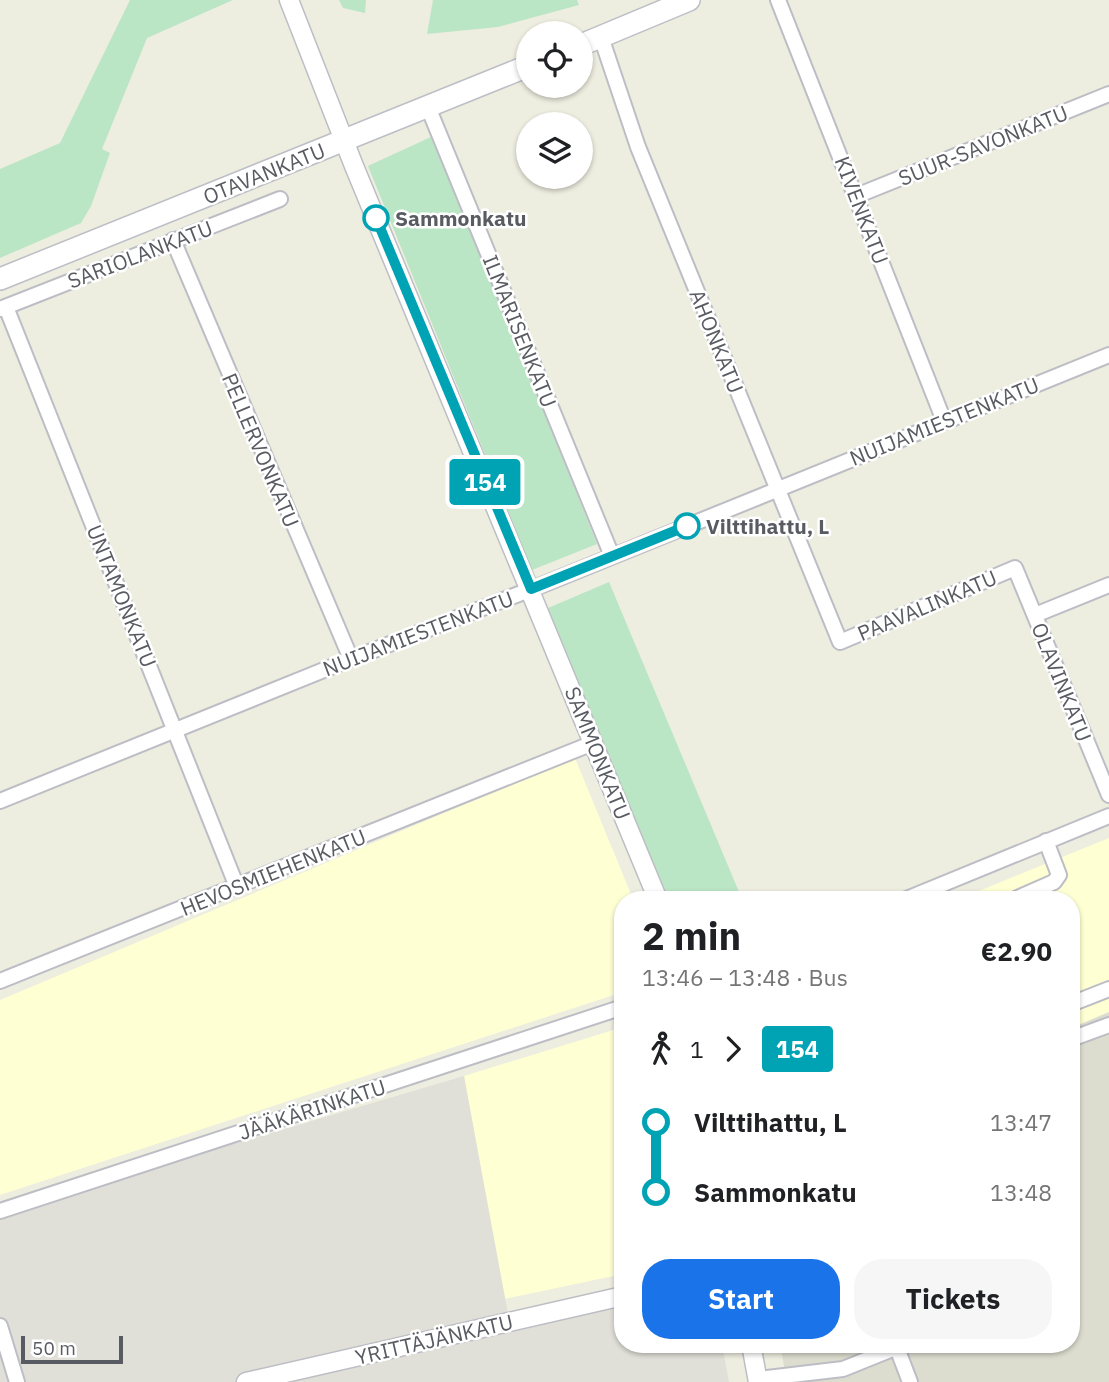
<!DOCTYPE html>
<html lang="en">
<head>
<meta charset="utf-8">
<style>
	body { margin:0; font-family:"IBM Plex Sans",sans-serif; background:#f6f6f6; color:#202124; height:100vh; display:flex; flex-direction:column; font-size:26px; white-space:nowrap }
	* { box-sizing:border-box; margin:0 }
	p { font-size:23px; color:#757577 }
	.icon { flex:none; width:38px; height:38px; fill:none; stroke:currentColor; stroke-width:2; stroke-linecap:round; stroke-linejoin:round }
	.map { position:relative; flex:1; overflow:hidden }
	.drawer { position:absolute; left:614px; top:891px; width:466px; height:462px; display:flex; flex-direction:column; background:#fff; border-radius:28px; box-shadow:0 2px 5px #0004 }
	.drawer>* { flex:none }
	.badge { padding:0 14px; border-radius:5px; font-size:24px; line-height:46px }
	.tools { position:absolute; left:516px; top:21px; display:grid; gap:14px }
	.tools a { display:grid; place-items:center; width:77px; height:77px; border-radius:50%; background:#fff; box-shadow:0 2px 5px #0004; font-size:35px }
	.scale { position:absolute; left:21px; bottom:18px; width:102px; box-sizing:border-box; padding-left:7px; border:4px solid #595b62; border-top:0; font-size:19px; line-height:24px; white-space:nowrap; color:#595b62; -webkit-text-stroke:5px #fff; paint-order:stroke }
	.map>.badge { position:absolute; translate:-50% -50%; box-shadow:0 0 0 4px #fff }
	.legs { display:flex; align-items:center; gap:10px; height:77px; padding:0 28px; font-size:23px }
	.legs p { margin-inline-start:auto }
	.overview { display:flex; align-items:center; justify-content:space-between; height:119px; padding:0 28px }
	h1 { font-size:38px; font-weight:700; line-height:52px }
	.cta { display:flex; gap:14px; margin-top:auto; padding:14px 28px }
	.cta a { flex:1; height:80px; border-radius:28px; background:#1a73e8; color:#fff; font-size:28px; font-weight:700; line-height:80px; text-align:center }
	.cta a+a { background:#f6f6f6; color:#202124 }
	ul { padding:0 28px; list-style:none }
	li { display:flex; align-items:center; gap:24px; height:70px; font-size:26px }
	li i { display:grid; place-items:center; width:10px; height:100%; margin:0 9px; background:currentColor }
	li i::after { content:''; width:18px; height:18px; margin:-9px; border:5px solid; border-radius:50%; background:#fff }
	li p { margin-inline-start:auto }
	li:first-child i { background:linear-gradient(#0000 50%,currentColor 0) }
	li:last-child i { background:linear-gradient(currentColor 50%,#0000 0) }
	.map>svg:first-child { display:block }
	.commercial { fill:#ffffd4 }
	.industrial { fill:#e0e0d8 }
	.education { fill:#ddddcf }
	.green { fill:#bbe6c5 }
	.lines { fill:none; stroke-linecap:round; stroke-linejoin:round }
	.minor-casing { stroke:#bdbec5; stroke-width:18 }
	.tertiary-casing { stroke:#bdbec5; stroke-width:21 }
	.secondary-casing { stroke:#bdbfc7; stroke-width:24 }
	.minor { stroke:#fff; stroke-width:14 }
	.tertiary { stroke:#fff; stroke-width:18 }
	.secondary { stroke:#fff; stroke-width:21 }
	.line-1-casing { stroke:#fff; stroke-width:16 }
	.line-1 { stroke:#00a3b4; stroke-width:10 }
	.stop-1-dot { fill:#fff; stroke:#00a3b4; stroke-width:3.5 }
	.labels { text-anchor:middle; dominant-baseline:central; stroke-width:5; stroke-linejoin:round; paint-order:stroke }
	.street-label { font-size:21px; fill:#595b62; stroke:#fff }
	.stop-label { font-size:21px; font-weight:bold; fill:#595b62; stroke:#fff; text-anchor:start }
</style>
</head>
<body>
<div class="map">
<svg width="1109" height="1382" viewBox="0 0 1109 1382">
	<rect width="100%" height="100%" fill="#edede0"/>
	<g class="commercial">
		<path d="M575,758l58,141 -10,1v92l-623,203v-195z"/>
		<path d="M1109,838v544l-329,-38h291v-444l-112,-1z"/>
		<path d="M623,1027v247l-119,25 -40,-223z"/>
	</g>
	<path class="industrial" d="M464,1076l47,254 112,-23v37h99l7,38h-729v-169z"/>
	<path class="education" d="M1109,1012v370h-322l-7,-38h291v-316z"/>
	<g class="green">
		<path d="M130,0h103l-86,38 -45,111 8,4 -19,53 -10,17 -81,35v-89l60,-26z"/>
		<path d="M339,0h27l-1,13 -22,-5z"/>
		<path d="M433,0h144l2,5 -81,22 -71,7z"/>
		<path d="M433,136l164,408 -65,26 -164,-404z"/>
		<path d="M609,582l133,317h-75l-119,-291z"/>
	</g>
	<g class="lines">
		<g class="minor-casing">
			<g id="minor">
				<path d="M778,0l166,421"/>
				<path d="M601,37l37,110 202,495 175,-74 94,227"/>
				<path d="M428,107l184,449"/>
				<path d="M856,196l253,-102"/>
				<path d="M173,240l178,419"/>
				<path d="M6,307l231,580"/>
				<path d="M0,309l280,-110"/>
				<path d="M1035,615l74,-30"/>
				<path d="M0,801l351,-142 191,-74 567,-230"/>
				<path d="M904,900l205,-84"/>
				<path d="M1013,900l41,-18 5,-7 -13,-34"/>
				<path d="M0,981l593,-238"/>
				<path d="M1071,1004l38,-15"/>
				<path d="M1071,1039l38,-14"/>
				<path d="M0,1211l623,-204"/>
				<path d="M0,1326l17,56"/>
				<path d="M897,1348l13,34"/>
				<path d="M758,1379l85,-10 62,-25"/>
			</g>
		</g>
		<g class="tertiary-casing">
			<g id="tertiary">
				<path d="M289,0l65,166 304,734"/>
				<path d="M751,1344l7,38"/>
				<path d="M246,1382l377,-86"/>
			</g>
		</g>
		<g class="secondary-casing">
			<g id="secondary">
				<path d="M581,45l108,-45"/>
				<path d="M0,279l528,-213"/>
			</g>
		</g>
		<use href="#minor" class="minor"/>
		<use href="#tertiary" class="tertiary"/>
		<use href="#secondary" class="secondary"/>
	</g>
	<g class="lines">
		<g class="line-1-casing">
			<path id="line-1" d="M376,218l155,371 156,-63"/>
		</g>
		<use href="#line-1" class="line-1"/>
	</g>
	<g class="stop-1-dot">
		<circle cx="376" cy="218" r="12"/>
		<circle cx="687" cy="526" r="12"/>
	</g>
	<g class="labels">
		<g class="street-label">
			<text transform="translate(983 145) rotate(-22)">SUUR-SAVONKATU</text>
			<text transform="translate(264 173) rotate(-22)">OTAVANKATU</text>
			<text transform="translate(862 210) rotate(69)">KIVENKATU</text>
			<text transform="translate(140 254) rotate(-21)">SARIOLANKATU</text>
			<text transform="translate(520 331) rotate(68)">ILMARISENKATU</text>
			<text transform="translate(717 341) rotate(68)">AHONKATU</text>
			<text transform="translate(944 421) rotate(-22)">NUIJAMIESTENKATU</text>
			<text transform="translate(261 450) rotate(67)">PELLERVONKATU</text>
			<text transform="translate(122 596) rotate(68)">UNTAMONKATU</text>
			<text transform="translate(927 605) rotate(-23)">PAAVALINKATU</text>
			<text transform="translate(418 633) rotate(-21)">NUIJAMIESTENKATU</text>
			<text transform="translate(1062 682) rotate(68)">OLAVINKATU</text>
			<text transform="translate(598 753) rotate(68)">SAMMONKATU</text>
			<text transform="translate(273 872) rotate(-22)">HEVOSMIEHENKATU</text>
			<text transform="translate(312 1109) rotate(-18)">JÄÄKÄRINKATU</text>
			<text transform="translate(434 1339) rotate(-13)">YRITTÄJÄNKATU</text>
		</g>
		<g class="stop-label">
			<text x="395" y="218">Sammonkatu</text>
			<text x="706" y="526">Vilttihattu, L</text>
		</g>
	</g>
</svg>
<div class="tools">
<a><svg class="icon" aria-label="locate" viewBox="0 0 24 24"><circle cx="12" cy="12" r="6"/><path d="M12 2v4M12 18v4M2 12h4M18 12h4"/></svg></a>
<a><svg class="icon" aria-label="layers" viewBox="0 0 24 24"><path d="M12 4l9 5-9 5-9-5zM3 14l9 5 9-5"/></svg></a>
</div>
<div class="scale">50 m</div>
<b class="badge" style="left:485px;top:482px;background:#00a3b4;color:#fff">154</b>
<section class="drawer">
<div class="overview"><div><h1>2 min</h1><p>13:46 – 13:48 · Bus</p></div><b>€2.90</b></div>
<div class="legs"><svg class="icon" aria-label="walk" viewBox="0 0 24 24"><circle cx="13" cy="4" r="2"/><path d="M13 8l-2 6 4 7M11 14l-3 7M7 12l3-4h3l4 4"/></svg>1<svg class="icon" aria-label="forward" viewBox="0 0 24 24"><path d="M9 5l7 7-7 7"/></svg><b class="badge" style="background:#00a3b4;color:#fff">154</b></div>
<ul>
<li><i style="color:#00a3b4"></i><b>Vilttihattu, L</b><p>13:47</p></li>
<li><i style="color:#00a3b4"></i><b>Sammonkatu</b><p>13:48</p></li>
</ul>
<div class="cta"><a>Start</a><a>Tickets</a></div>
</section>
</div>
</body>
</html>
